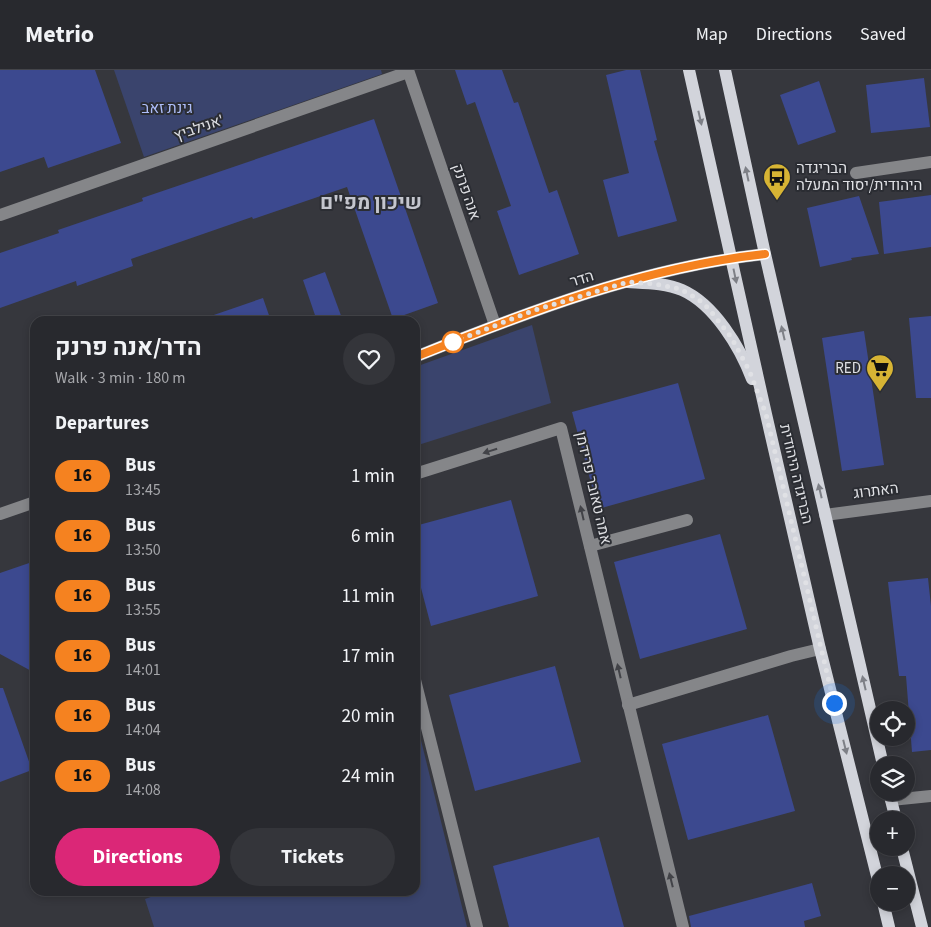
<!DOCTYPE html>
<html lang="en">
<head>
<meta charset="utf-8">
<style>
	body { margin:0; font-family:"Source Sans 3",Heebo,sans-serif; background:#34353a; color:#f1f3f6; height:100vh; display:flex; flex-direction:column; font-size:19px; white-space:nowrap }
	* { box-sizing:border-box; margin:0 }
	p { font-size:16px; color:#a5a6aa }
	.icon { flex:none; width:28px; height:28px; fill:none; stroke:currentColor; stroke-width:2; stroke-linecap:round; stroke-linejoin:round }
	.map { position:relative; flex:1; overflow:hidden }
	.side { position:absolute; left:30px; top:246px; width:390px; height:580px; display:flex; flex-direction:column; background:#28292e; border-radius:15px; box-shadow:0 2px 8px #0003,0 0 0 1px #44454a }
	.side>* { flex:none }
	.badge { padding:0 10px; border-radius:16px; font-size:18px; line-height:32px }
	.tools { position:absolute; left:870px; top:631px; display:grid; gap:10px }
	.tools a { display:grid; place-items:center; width:45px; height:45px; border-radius:50%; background:#28292e; box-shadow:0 2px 8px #0003,0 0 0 1px #44454a; font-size:25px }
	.you { position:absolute; width:25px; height:25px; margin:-12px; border:4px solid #fff; border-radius:50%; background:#1a73e8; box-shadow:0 0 0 8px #1a73e833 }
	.map>.badge { position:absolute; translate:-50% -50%; box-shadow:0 0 0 2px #fff }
	h2 { padding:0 25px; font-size:19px; line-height:45px }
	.round { display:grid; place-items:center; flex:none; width:52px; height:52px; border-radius:26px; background:#34353a }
	.head { display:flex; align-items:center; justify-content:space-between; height:85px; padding:0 25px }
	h1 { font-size:24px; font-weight:700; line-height:38px }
	.button { display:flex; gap:10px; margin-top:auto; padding:10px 25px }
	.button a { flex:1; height:58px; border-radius:30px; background:#db2777; color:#fff; font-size:20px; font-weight:700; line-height:58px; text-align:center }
	.button a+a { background:#34353a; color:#f1f3f6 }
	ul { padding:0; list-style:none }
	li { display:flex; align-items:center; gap:15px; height:60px; padding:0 25px }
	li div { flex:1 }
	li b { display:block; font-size:19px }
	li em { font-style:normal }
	li .badge { min-width:55px; font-weight:700; text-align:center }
	header { display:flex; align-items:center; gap:30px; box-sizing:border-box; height:70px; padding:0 25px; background:#28292e; border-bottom:1px solid #44454a }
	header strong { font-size:24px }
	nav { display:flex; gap:28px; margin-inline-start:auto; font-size:18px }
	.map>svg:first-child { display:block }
	.green { fill:#3a446d }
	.building { fill:#3c498f }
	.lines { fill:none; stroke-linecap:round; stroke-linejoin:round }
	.minor { stroke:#858689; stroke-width:12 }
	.major { stroke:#d2d4db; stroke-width:12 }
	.oneway { fill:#7e8087 }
	.oneway2 { fill:#424348 }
	.line-casing { stroke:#fff; stroke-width:11 }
	.line { stroke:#f58220; stroke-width:8 }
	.walk { stroke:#e0e1e5; stroke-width:5; stroke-dasharray:0 9 }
	.stop-dot { fill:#fff; stroke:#f58220; stroke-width:2.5 }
	.labels { text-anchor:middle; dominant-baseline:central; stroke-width:4; stroke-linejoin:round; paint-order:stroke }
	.park-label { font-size:15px; fill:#aebefa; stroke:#2b2d33 }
	.street-label { font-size:15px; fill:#e0e1e5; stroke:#2b2d33 }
	.poi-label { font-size:15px; fill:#e0e1e5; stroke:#2b2d33; text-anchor:start }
	.district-label { font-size:20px; font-weight:bold; fill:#c4c6ce; stroke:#2b2d33 }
</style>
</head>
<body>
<header>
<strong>Metrio</strong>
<nav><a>Map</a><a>Directions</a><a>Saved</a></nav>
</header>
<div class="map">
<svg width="931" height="857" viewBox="0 0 931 857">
	<rect width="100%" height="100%" fill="#36373d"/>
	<g class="green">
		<path d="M114,0h267l1,4 -238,83z"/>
		<path d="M532,255l19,78 -136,43v-79z"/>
		<path d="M415,646l52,211h-313l-9,-28 23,-8h247z"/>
	</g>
	<g class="building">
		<path d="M0,0h95l26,73 -73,25 -4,-11 -44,15z"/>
		<path d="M455,0h47l12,33 4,-1 31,91 8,-3 22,64 -60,21 -22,-64 14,-5 -36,-104 -8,3z"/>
		<path d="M626,0h14l17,70 -3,1 23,80 -59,16 -15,-57 26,-7 -23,-98z"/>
		<path d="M924,8l6,49 -59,6 -5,-48z"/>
		<path d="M819,11l17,51 -38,13 -18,-50z"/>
		<path d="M374,49l64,184 -45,16 -46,-132 -94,32 -1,-2 -121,42 2,7 -56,20 -1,-5 -76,27v-55l59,-20 -1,-3 85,-29 -1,-3z"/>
		<path d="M931,125v52l-47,7 -5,-52z"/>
		<path d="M859,126l20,58 -28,4 1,2 -32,7 -13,-59z"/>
		<path d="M325,202l18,49h-26l-14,-41z"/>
		<path d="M263,228l8,23h-66v-3z"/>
		<path d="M931,246v82h-15l-7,-80z"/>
		<path d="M864,261l20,134 -42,6 -20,-133z"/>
		<path d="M678,313l27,96 -107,30 -26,-97z"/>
		<path d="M511,430l27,96 -107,30 -16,-61v-39z"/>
		<path d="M720,464l27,95 -107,30 -26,-97z"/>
		<path d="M35,491v112l-35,-19v-81z"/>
		<path d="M928,508l3,28v144l-19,2 -6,-76h-7l-11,-94z"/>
		<path d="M555,596l26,96 -106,29 -26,-96z"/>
		<path d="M0,618h3l29,82 -32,12z"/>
		<path d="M768,645l27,96 -107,29 -26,-96z"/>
		<path d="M599,767l25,90h-115l-16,-61z"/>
		<path d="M812,813l9,33 -17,5 1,6h-114l-2,-11z"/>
	</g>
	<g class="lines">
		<g class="minor">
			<path d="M408,0l87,255"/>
			<path d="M856,103l75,-11"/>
			<path d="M0,145l408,-143"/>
			<path d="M415,287c112,-45 229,-90 350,-103"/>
			<path d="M415,404l146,-46 122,499"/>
			<path d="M0,444l35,-12"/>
			<path d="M825,445l106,-14"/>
			<path d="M590,476l97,-26"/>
			<path d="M415,610l62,247"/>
			<path d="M628,635l163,-49 29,-7"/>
			<path d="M891,730l40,-4"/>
		</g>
		<g class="major">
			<path d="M689,0l77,344 54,235 59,235"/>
			<path d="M725,0l40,184 118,511"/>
			<path d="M628,212c17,1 38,1 54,8 32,14 58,57 70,89"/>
			<path d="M889,722l7,28"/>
			<path d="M902,778l20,79"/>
			<path d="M883,832l6,25"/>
		</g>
	</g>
	<defs><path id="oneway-solid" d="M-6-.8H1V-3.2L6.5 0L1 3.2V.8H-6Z" transform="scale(1.25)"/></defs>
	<g class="oneway">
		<use href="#oneway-solid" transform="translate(700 48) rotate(77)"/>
		<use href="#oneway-solid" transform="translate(747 104) rotate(-102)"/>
		<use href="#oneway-solid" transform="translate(735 206) rotate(78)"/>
		<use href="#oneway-solid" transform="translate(783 263) rotate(-103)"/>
		<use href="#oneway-solid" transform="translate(820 421) rotate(-103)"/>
		<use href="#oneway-solid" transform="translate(864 613) rotate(-103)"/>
		<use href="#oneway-solid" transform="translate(845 677) rotate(76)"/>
	</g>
	<g class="oneway2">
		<use href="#oneway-solid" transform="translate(490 381) rotate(162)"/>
		<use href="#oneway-solid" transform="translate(582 443) rotate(-103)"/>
		<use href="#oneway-solid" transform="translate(619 601) rotate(-103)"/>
		<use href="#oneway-solid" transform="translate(671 810) rotate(-104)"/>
	</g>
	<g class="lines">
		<g class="line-casing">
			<path id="line" d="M415,287c112,-45 229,-90 350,-103"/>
		</g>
		<use href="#line" class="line"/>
		<path class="walk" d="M453,272l82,-32 93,-28 27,2 25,5 18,10 11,10 22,28 18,33 17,44 68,289"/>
	</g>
	<defs>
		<g id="bus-pin" transform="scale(1.4375)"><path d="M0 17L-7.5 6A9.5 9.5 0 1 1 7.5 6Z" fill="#d7b434" stroke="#2b2d33"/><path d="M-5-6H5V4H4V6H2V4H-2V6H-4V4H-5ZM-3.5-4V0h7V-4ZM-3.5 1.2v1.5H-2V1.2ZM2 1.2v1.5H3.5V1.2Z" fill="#111"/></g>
		<g id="supermarket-pin" transform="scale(1.4375)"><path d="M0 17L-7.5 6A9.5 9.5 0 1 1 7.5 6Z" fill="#d7b434" stroke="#2b2d33"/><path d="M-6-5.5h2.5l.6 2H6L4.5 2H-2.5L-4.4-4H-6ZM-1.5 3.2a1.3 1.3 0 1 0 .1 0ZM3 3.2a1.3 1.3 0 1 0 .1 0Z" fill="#111"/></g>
	</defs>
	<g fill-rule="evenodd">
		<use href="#bus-pin" x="777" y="107"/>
		<use href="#supermarket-pin" x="880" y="298"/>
	</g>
	<circle class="stop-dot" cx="453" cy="272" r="10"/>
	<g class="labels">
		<g class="park-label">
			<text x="167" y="38">גינת זאב</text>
		</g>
		<g class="street-label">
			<text transform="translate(199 58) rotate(-19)">אנילביץ'</text>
			<text transform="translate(466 122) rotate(71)">אנה פרנק</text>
			<text transform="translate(582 209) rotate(-17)">הדר</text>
			<text transform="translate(796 404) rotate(77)">הבריגדה היהודית</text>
			<text transform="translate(593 418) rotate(77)">אמה טאובר פרידמן</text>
			<text transform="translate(876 421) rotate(-7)">האתרוג</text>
		</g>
		<g class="poi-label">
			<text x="796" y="98">הבריגדה<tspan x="796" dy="17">היהודית/יסוד המעלה</tspan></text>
			<text x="861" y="298" text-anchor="end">RED</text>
		</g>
		<g class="district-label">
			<text x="371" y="133">שיכון מפ"ם</text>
		</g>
	</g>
</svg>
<div class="tools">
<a><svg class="icon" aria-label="locate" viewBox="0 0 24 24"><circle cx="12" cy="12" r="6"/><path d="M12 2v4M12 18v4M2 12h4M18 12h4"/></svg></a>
<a><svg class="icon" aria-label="layers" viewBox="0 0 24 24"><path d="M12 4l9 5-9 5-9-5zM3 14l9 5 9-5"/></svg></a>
<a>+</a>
<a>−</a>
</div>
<div class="you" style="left:834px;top:633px"></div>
<section class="side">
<div class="head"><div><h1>הדר/אנה פרנק</h1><p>Walk · 3 min · 180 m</p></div><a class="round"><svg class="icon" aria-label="heart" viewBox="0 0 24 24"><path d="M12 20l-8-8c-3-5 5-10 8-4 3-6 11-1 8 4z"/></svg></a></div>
<h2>Departures</h2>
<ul>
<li><span class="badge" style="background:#f58220;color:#111">16</span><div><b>Bus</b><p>13:45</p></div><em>1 min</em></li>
<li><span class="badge" style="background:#f58220;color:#111">16</span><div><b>Bus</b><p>13:50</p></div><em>6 min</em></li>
<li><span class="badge" style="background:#f58220;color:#111">16</span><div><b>Bus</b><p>13:55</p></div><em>11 min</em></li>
<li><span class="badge" style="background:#f58220;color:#111">16</span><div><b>Bus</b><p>14:01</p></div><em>17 min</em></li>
<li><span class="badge" style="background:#f58220;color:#111">16</span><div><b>Bus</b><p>14:04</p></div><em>20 min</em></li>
<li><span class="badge" style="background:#f58220;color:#111">16</span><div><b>Bus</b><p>14:08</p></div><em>24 min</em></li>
</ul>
<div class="button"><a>Directions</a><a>Tickets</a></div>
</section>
</div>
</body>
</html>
